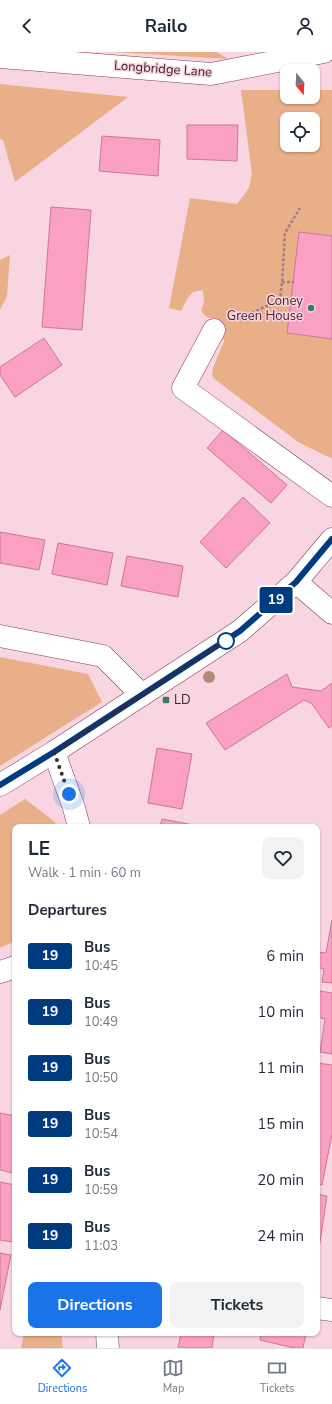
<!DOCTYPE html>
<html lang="en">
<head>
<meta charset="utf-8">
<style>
	body { margin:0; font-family:"Nunito Sans",sans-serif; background:#f2f2f3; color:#1f2937; height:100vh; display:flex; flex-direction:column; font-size:15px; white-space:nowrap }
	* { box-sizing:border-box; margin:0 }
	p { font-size:13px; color:#747a83 }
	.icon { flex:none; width:22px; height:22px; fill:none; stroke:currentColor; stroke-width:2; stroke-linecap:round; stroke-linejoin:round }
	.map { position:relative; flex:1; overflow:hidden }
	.drawer { position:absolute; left:12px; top:772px; width:308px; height:512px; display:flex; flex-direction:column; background:#fff; border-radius:8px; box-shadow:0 1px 3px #0004 }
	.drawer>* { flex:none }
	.badge { padding:0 8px; border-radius:3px; font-size:14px; line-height:26px }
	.needle { width:26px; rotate:162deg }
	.tools { position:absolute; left:280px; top:12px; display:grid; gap:8px }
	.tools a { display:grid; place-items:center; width:40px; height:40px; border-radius:8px; background:#fff; box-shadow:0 1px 3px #0004; font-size:20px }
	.you { position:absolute; width:20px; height:20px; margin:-10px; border:3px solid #fff; border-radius:50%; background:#1a73e8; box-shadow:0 0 0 6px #1a73e833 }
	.map>.badge { position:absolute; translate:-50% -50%; box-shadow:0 0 0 2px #fff }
	h2 { padding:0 16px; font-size:15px; line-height:36px }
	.round { display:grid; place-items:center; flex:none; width:42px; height:42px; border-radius:8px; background:#f2f2f3 }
	.summary { display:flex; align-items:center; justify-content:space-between; height:68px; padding:0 16px }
	h1 { font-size:19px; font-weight:700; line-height:30px }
	.action { display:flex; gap:8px; margin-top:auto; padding:8px 16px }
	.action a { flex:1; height:46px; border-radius:8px; background:#1a73e8; color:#fff; font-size:16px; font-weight:700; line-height:46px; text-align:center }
	.action a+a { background:#f2f2f3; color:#1f2937 }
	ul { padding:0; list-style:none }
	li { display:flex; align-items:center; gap:12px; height:56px; padding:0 16px }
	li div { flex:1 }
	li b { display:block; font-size:15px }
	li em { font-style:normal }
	li .badge { min-width:44px; font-weight:700; text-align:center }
	header { display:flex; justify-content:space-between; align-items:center; height:52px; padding:0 16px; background:#fff; font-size:18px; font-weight:700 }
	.tab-bar { display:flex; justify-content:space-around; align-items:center; height:56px; border-top:1px solid #e0e1e3; background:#fff; font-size:11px; color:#747a83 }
	.tab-bar a { display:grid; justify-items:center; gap:2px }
	.tab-bar .active { color:#1a73e8 }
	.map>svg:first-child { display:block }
	.green { fill:#e9af88; fill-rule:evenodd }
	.building { fill:#faa0c3; stroke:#c87998 }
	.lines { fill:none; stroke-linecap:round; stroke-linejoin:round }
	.minor-casing { stroke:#853d5c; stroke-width:23 }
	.path { stroke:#9f7d8a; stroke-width:2.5; stroke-dasharray:3 2; stroke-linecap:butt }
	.minor { stroke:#fff; stroke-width:22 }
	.tree { fill:#b48879 }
	.line-casing { stroke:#fff; stroke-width:9 }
	.line { stroke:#003b80; stroke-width:6 }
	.walk { stroke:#442431; stroke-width:4; stroke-dasharray:0 7.2 }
	.poi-dot { fill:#397a6a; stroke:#f8d5e1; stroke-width:1.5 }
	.stop-dot { fill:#fff; stroke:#003b80; stroke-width:2 }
	.labels { text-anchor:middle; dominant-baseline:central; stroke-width:3; stroke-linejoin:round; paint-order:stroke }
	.street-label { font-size:13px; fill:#442431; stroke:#f8d5e1 }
	.poi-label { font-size:13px; fill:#442431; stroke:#f8d5e1; text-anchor:end }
</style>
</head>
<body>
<header><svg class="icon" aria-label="back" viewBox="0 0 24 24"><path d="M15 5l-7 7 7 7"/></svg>Railo<svg class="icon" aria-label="person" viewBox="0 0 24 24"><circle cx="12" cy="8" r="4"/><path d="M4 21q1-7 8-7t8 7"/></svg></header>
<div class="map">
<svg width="332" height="1296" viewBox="0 0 332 1296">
	<rect width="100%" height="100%" fill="#f8d5e1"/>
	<g class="green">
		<path d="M113,0h104l11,7z"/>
		<path d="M0,32l128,13 -113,85 -12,-42 -3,-1z"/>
		<path d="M241,38h46v7h26v-7h19v368l-8,-3 -26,-13 -81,-61 -5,-5 1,-8 11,-27 -8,-23c-8,1 -11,-1 -15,-8l3,-8 -1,-12 -10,2 -6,7 -6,12 -12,-3 21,-110 47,6 12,-16 3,-14zM287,67h26v26h-26z"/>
		<path d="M10,203l-3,41 -7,14v-50z"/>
		<path d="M0,605l88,17 14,28 -102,64z"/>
		<path d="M25,747l30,23 2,5h-42v114l-15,7v-133z"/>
		<path d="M24,1281h37l2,15h-42z"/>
	</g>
	<g class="building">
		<path d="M187,73h51l-1,36 -50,-2z"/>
		<path d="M102,84l58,4 -2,36 -59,-5z"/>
		<path d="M51,155l40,3 -9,120 -40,-3z"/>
		<path d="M299,180l33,4v103l-45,-6z"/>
		<path d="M44,286l18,27 -47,32 -15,-22v-8z"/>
		<path d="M223,378l64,55 -16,18 -64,-55z"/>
		<path d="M243,445l27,26 -44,45 -26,-26z"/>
		<path d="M0,480l45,8 -6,30 -39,-7z"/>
		<path d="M58,491l55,10 -6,32 -55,-11z"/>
		<path d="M127,504l56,10 -5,31 -57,-11z"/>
		<path d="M287,622l5,13 29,4 11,-8v43l-3,2 -17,-24 -8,-4 -79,50 -19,-27z"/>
		<path d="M157,696l35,6 -10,55 -34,-6z"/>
		<path d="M162,767l37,7v1h-39z"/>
		<path d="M332,868v63l-10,-1 2,-13 -7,-2v-15l9,1z"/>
		<path d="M320,939l12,2v61l-12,-2 5,-33 -8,-2z"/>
		<path d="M317,1011l15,2v69l-10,51 -5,-1z"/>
		<path d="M0,1061l15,3v48l-2,9 -13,-3z"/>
		<path d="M0,1130l15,3v49l-2,8 -13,-2z"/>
		<path d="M317,1142l10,2 -9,59h-1z"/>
		<path d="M0,1201l11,2 -11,55z"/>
		<path d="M181,1281h33l-2,15h-34z"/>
		<path d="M261,1281h45l-3,15h-9l-34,-8z"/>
	</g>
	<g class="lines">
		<g class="minor-casing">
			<g id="minor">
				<path d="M0,5l211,17 113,-22"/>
				<path d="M214,278l-31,58 149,108"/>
				<path d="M296,530l36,31"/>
				<path d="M0,584l103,20 39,39"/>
				<path d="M54,700l20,56 5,19"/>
				<path d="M0,733l54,-33 186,-121 56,-49 36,-43"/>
				<path d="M0,920l15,-5"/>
				<path d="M317,1256l15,2"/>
				<path d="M107,1281l1,15"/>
			</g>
		</g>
		<g class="path">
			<path d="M282,230h12"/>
			<path d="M238,267l42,-19 2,-18 3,-49 15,-25"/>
		</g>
		<use href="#minor" class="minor"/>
	</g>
	<circle class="tree" cx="209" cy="625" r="6"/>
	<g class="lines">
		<g class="line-casing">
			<path id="line" d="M0,733l54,-33 186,-121 56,-49 36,-43"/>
		</g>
		<use href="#line" class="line"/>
		<path class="walk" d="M69,742l-15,-42 174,-113 -2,2"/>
	</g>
	<g class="poi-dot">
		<circle cx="311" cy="256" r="4"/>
		<rect x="162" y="644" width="8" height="8" rx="2"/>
	</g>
	<circle class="stop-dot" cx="226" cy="589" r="8"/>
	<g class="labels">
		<g class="street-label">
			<text transform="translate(163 17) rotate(4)">Longbridge Lane</text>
		</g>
		<g class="poi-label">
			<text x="303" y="249">Coney<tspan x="303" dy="15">Green House</tspan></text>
			<text x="174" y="648" text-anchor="start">LD</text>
		</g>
	</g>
</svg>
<div class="tools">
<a><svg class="needle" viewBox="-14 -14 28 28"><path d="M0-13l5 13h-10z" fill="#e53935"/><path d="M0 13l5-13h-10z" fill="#747a83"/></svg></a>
<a><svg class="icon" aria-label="locate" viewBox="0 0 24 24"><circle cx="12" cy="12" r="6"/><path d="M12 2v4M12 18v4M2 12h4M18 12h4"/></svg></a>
</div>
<div class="you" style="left:69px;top:742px"></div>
<b class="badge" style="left:276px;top:548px;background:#003b80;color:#fff">19</b>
<section class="drawer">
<div class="summary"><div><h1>LE</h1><p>Walk · 1 min · 60 m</p></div><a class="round"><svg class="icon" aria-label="heart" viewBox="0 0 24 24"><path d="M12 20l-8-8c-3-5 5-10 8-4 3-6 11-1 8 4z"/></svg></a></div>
<h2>Departures</h2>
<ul>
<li><span class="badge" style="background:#003b80;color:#fff">19</span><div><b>Bus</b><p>10:45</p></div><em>6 min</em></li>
<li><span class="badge" style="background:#003b80;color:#fff">19</span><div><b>Bus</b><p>10:49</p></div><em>10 min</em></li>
<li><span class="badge" style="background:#003b80;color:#fff">19</span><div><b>Bus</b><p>10:50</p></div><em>11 min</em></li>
<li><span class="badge" style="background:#003b80;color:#fff">19</span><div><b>Bus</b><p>10:54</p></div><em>15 min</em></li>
<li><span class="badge" style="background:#003b80;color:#fff">19</span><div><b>Bus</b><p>10:59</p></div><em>20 min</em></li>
<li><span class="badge" style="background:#003b80;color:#fff">19</span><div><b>Bus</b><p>11:03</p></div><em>24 min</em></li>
</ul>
<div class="action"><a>Directions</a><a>Tickets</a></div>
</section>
</div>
<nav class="tab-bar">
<a class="active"><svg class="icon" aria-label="directions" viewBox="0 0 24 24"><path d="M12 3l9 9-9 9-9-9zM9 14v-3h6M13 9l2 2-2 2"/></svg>Directions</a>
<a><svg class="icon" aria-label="map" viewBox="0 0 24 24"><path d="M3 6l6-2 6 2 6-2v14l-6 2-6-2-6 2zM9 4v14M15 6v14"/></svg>Map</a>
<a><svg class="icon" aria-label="tickets" viewBox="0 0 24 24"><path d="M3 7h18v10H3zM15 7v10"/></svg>Tickets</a>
</nav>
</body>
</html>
